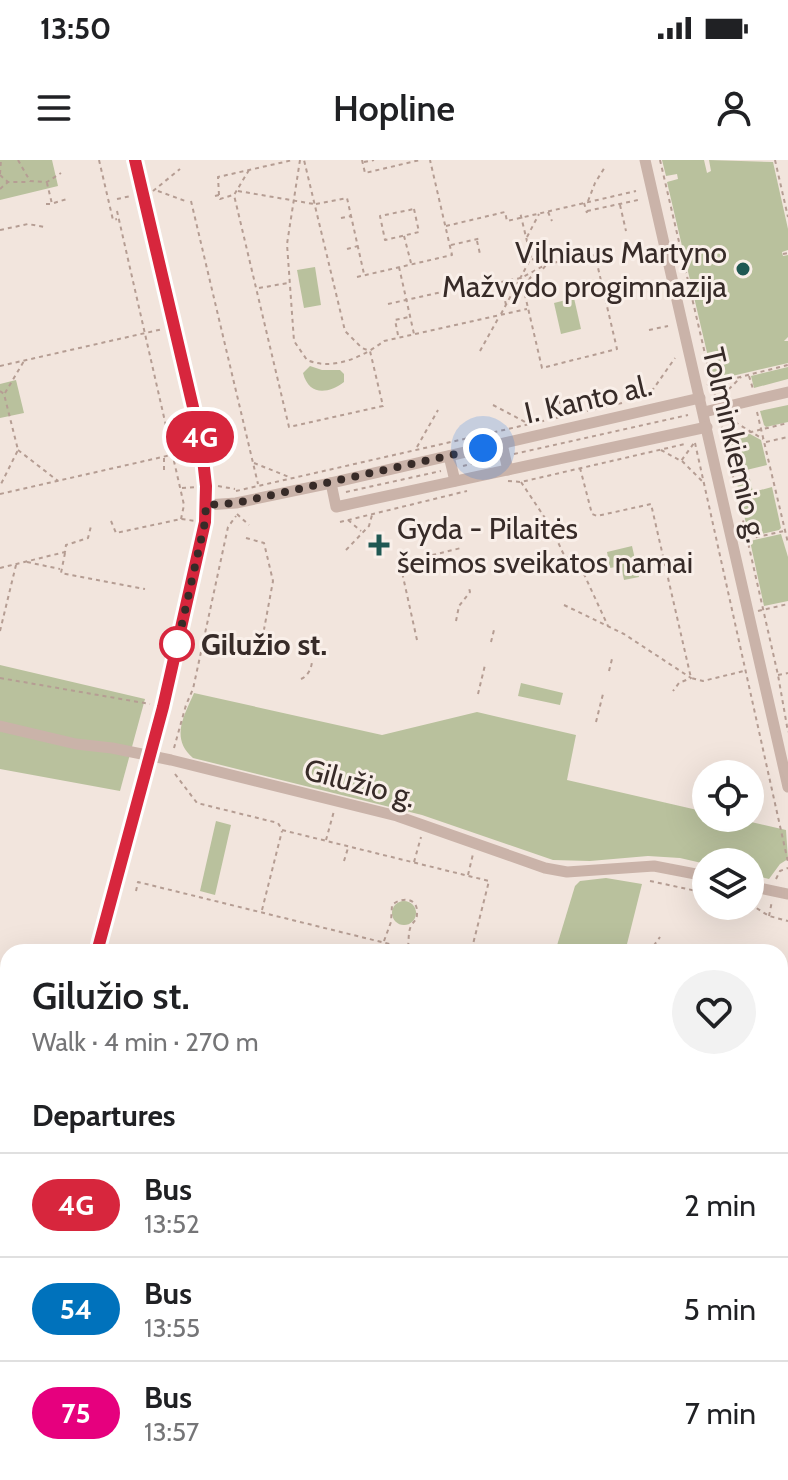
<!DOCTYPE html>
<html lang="en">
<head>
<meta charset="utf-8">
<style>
	body { margin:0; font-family:Cabin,sans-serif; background:#f2f2f2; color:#202124; height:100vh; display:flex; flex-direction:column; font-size:30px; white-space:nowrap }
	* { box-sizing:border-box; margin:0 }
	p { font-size:26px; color:#757577 }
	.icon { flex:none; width:44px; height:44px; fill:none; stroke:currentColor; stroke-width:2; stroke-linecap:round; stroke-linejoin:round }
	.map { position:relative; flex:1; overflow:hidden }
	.drawer { position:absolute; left:0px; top:784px; width:788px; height:536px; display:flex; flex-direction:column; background:#fff; border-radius:24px 24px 0 0; box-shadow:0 8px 32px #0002 }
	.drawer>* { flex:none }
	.badge { padding:0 16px; border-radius:26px; font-size:28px; line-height:52px }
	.fabs { position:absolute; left:692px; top:600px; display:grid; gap:16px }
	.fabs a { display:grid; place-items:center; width:72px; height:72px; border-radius:50%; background:#fff; box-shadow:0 8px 32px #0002; font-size:40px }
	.you { position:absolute; width:40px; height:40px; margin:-20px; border:6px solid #fff; border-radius:50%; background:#1a73e8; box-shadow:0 0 0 12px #1a73e833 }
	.map>.badge { position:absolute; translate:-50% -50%; box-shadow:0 0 0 4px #fff }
	h2 { padding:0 32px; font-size:30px; line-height:72px }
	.round { display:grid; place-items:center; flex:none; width:84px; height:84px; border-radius:42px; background:#f2f2f2 }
	.summary { display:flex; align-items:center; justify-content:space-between; height:136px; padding:0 32px }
	h1 { font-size:38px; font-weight:600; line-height:60px }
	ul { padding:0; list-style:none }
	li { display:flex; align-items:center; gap:24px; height:104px; padding:0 32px; border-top:2px solid #e0e0e0 }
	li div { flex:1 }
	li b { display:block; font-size:30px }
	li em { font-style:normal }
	li .badge { min-width:88px; font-weight:700; text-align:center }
	.status { display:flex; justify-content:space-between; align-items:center; height:56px; padding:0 40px; background:#fff; direction:ltr }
	.status svg { height:22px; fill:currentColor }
	header { display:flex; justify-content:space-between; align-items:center; height:104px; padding:0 32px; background:#fff; font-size:36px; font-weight:600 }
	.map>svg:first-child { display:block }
	.green { fill:#b9c19d }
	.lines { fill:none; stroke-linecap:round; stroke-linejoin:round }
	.path { stroke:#b59d93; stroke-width:2; stroke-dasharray:4 4; stroke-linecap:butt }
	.minor { stroke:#cab3a9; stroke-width:11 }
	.line-casing { stroke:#fff; stroke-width:18 }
	.line { stroke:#d7263d; stroke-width:12 }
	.walk { stroke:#372b28; stroke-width:8; stroke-dasharray:0 14.4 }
	.poi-dot { fill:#1f5853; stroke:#f9efe9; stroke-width:3 }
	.stop-dot { fill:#fff; stroke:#d7263d; stroke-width:4 }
	.labels { text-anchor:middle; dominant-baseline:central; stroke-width:6; stroke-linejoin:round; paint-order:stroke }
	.poi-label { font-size:30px; fill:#372b28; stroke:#f9efe9; text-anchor:end }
	.street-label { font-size:30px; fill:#372b28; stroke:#f9efe9 }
	.stop-label { font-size:30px; font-weight:bold; fill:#372b28; stroke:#f9efe9; text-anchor:start }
</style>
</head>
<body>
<div class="status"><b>13:50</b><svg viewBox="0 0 49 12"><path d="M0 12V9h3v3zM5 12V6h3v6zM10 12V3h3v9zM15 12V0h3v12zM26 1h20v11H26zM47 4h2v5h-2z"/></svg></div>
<header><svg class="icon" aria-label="menu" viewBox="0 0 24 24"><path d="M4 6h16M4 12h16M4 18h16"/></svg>Hopline<svg class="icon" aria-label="person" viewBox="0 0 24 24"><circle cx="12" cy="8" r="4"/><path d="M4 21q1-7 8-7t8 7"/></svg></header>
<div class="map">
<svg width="788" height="1320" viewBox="0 0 788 1320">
	<rect width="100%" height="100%" fill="#f2e5dd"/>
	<g class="green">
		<path d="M0,0h52l6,26 -58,14z"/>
		<path d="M662,0h42l3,13 4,-2 -2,-11 64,2 15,67v21l-6,2 1,4 5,-1v82l-4,4h4v22l-73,17 -2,-2 -46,-196 11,-3 -1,-5 -11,2z"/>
		<path d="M315,107l6,38 -17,3 -7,-38z"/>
		<path d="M574,138l7,31 -20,5 -7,-31z"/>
		<path d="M310,206l12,4h18l4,4v8c-16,12 -35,14 -41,-9z"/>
		<path d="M788,207v12l-34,9 -3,-12z"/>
		<path d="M16,220l8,33 -24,5v-34z"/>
		<path d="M788,245v17l-22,5 -2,-2 -4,-14z"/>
		<path d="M750,274l11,6 6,25 -33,8 -7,-31 2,-3z"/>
		<path d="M745,317l5,2 3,13 19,-5 9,41 -2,2 -30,7 -13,-58z"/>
		<path d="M781,374l7,23v44l-24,5 -14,-65z"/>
		<path d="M632,386l7,31 -15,3 -3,-14 -11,2 -3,-16z"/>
		<path d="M0,505l145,34 -25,92 -120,-22z"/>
		<path d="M521,523l42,10 -3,12 -42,-9z"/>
		<path d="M194,533l188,42 95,-23 99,23 -9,45 139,32v6h28l52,12 2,29 -8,5 -11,15 -19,-5v-12l-44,2 -26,-6 -32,-2 -58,5 -37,-1 -131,-45 -229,-57c-23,-20 -9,-42 1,-65z"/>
		<path d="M216,661l15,4 -16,70 -15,-4z"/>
		<path d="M606,718l36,6 -17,68h-70l20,-66 5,-5z"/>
		<circle cx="404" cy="753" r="12"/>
	</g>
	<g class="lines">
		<g class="path">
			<path d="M18,0l12,21 17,1 14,-9"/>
			<path d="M99,0l14,60 4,-1"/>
			<path d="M300,0l-13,84 7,97 13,19c26,11 56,-3 77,-19l143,-32"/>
			<path d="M362,0l3,13 55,-13"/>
			<path d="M660,0l52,224 76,-19"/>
			<path d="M775,0l13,57"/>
			<path d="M364,2l10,-2"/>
			<path d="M249,10l-15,25 55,232 94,-21 -13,-55 -8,-3 -17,-17 -41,-171"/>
			<path d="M0,14l1,-14"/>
			<path d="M0,15l8,7h20"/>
			<path d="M0,29l8,-7"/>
			<path d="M153,31l27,-22"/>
			<path d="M158,31l30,11"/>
			<path d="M238,31l76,13"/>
			<path d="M219,35l-1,-18 75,-17"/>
			<path d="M215,36l4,-1 1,4 13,-4"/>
			<path d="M117,39l14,-3"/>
			<path d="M191,41l67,283"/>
			<path d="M588,41l7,-18 10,-16"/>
			<path d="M54,43l13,-4"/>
			<path d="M584,43l3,10"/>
			<path d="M46,44h6l-5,-21"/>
			<path d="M316,44l31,-6 17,76"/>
			<path d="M620,45l6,26"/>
			<path d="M414,49l5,23 -34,8 -5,-24z"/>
			<path d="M117,51l67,294 -3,14"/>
			<path d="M587,51l51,-11"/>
			<path d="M548,52l4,9"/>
			<path d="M341,58l10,-2"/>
			<path d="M446,66l59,-14 2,9 129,-30"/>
			<path d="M0,70l28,-6 16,3"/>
			<path d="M404,76l7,27"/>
			<path d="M527,77l12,-23"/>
			<path d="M477,81l3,13"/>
			<path d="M451,85l31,-7"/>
			<path d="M347,89l11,-3"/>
			<path d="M632,94l18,-5"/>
			<path d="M783,94l5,-1"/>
			<path d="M532,99l13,4"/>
			<path d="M399,107l15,67"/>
			<path d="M538,115l8,-10"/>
			<circle cx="534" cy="121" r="5"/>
			<path d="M357,117l95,-22 -22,-95"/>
			<path d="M259,128l29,-5"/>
			<path d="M640,134l19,-5"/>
			<path d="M388,144l90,-20"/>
			<path d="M506,145l-5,-23 20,-4 26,-14 48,-9 22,94 -75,19 -21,-90"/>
			<path d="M501,154l30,-56 -11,-46"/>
			<path d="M649,170l19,-4"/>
			<path d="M398,175l-3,-15 14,-3"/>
			<path d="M480,191l19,-34"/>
			<path d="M0,206l163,-37"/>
			<path d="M749,216l4,13"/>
			<path d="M631,223l3,17"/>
			<path d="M707,225l5,-1 3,12"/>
			<path d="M0,231l4,3 14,56 -18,36"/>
			<path d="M595,232l4,15"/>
			<path d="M5,233l19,-32"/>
			<path d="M723,235l18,-18"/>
			<path d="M647,238l28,-40"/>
			<path d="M559,240l4,15"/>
			<path d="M493,245l34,18"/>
			<path d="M757,252l31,131"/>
			<path d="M728,258l35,21"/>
			<path d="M720,259l58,256 10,57"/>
			<path d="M726,278l62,-15"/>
			<path d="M766,282l22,-5"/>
			<path d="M695,283l93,419"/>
			<path d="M417,287l21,-37"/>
			<path d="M18,290l40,31"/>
			<path d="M661,290l20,11 13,-18"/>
			<path d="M514,294l174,-39"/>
			<path d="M164,298v15"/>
			<path d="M682,301l21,21"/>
			<path d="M254,303l35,14"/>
			<path d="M463,306l29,-7"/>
			<path d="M580,308l12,46 5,2 54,-12 40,174 12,3 41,-10"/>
			<path d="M508,321l13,1 164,-38"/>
			<path d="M521,322l30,45 12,26 20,19 25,54"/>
			<path d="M218,326l17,3"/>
			<path d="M182,328l14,-1"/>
			<path d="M236,331l386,-88"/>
			<path d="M346,332l95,-21"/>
			<path d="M0,334l171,-39"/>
			<path d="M237,354l12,11"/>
			<path d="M348,360l13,11"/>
			<path d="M111,361l5,12 65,-14 15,2"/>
			<path d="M340,362l127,-31"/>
			<path d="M246,378l18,5 9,38 -10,54"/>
			<path d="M748,379l36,-8"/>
			<path d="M346,390l23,-24 3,-11"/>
			<path d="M65,393l-4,20 84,16"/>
			<path d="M27,402l33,7"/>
			<path d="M0,408l65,-16 1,-7 22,-7 3,-12"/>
			<path d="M564,445l60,29 67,44 -12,5 -6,8"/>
			<path d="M758,451l30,-7"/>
			<path d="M456,461l3,-15 11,-14 -1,-4"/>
			<path d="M0,471l16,-66"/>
			<path d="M417,480l-17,-77 61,-15"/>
			<path d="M491,482l3,-12"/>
			<path d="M609,511l3,-12"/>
			<path d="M778,515l10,-2"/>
			<path d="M0,518l150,26"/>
			<path d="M301,519c7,-3 11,-11 11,-19"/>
			<path d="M478,534l7,-29"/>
			<path d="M596,562l7,-28"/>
			<path d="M174,588l12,-43 7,-16 35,-162 8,-11"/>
			<path d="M175,614l22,29 81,20 4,7 207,51 -18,71"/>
			<path d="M326,680l8,-29"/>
			<path d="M344,701l4,-13"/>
			<path d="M414,702l7,-25"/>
			<path d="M468,715l5,-21"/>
			<path d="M776,719l4,-8 8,-3"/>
			<path d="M650,721l56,12"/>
			<path d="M136,731l2,-9 284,70"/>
			<path d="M750,744l19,12 19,5"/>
			<path d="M262,750l20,-79"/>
			<path d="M769,756l3,-15"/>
			<path d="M384,781l7,-19 1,-17c9,-8 26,-8 25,8 0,8 -2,6 -6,13 -3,6 -2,14 -3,21"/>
			<path d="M649,792l11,-15"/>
			<path d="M0,998l8,-2"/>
			<path d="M0,1012l8,-14"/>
		</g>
		<g class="minor">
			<path d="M645,0l143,627"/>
			<path d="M704,252l84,-20"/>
			<path d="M502,284l6,26"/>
			<path d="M449,296l6,25"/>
			<path d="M331,323l5,24 371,-80"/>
			<path d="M206,345l30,-2 95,-20 369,-85"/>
			<path d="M0,566l76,18 36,4 59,12 226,56 148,52 22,4 87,-6 52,10"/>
			<path d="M750,726l38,8"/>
			<path d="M97,792l66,-245 42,-185 1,-36 -5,-45 -66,-281"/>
			<path d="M780,922l8,-6"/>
			<path d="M0,1055l8,-33"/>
			<path d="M780,1255l8,-9"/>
			<path d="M9,1320l2,-8"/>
			<path d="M202,1320l2,-8"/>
			<path d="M721,1320l9,-8"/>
		</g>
	</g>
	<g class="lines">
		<g class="line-casing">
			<path id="line" d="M97,792l66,-245 42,-185 1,-36 -5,-45 -66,-281"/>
		</g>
		<use href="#line" class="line"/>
		<path class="walk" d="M177,484l-2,11 30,-133 1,-17 30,-2 247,-55"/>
	</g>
	<g class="poi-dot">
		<circle cx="743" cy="109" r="8"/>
		<path d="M375 373h8v8h8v8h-8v8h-8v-8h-8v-8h8z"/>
	</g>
	<circle class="stop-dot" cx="177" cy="484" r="16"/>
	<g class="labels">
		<g class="poi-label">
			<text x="727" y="92">Vilniaus Martyno<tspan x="727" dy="34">Mažvydo progimnazija</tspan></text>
			<text x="397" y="368" text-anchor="start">Gyda - Pilaitės<tspan x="397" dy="34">šeimos sveikatos namai</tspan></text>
		</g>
		<g class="street-label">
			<text transform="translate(588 239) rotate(-13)">I. Kanto al.</text>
			<text transform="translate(735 285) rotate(77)">Tolminkiemio g.</text>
			<text transform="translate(360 623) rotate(15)">Gilužio g.</text>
		</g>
		<g class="stop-label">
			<text x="201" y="484">Gilužio st.</text>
		</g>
	</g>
</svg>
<div class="fabs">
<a><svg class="icon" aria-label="locate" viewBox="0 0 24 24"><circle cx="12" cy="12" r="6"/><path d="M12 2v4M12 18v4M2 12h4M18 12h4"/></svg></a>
<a><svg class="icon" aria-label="layers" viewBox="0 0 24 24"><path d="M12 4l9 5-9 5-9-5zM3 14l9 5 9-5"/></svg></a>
</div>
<div class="you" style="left:483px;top:288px"></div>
<b class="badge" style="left:200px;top:277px;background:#d7263d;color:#fff">4G</b>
<section class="drawer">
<div class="summary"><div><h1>Gilužio st.</h1><p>Walk · 4 min · 270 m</p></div><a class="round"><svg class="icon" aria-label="heart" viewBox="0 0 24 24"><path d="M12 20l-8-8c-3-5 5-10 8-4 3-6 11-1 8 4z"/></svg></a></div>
<h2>Departures</h2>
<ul>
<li><span class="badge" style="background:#d7263d;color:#fff">4G</span><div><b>Bus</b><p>13:52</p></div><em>2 min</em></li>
<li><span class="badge" style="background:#0072bc;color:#fff">54</span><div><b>Bus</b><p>13:55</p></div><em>5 min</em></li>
<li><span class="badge" style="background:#e6007e;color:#fff">75</span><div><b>Bus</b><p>13:57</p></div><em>7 min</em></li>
</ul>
</section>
</div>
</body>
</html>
